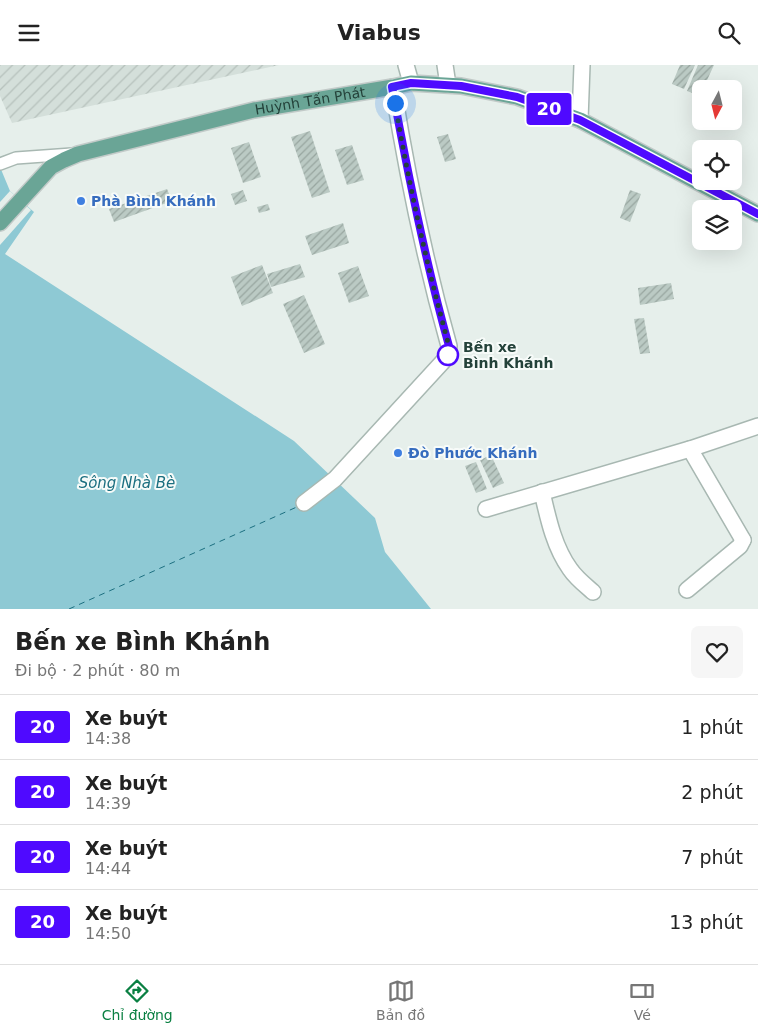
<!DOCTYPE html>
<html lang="vi">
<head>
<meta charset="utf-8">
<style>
	body { margin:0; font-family:"DejaVu Sans",sans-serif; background:#f6f6f6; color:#222; height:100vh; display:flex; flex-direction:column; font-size:19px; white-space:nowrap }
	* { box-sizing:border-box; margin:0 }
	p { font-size:16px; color:#767676 }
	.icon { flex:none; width:28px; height:28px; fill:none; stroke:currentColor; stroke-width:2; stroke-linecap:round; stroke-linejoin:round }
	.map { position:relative; height:544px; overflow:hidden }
	.side { display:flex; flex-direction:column; background:#fff; flex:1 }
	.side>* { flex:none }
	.badge { padding:0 10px; border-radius:4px; font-size:18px; line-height:32px }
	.needle { width:32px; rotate:187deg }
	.buttons { position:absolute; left:692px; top:15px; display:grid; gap:10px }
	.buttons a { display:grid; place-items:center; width:50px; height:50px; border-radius:8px; background:#fff; box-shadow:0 5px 20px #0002; font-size:25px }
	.you { position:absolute; width:25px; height:25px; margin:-12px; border:4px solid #fff; border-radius:50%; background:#1a73e8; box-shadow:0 0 0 8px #1a73e833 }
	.map>.badge { position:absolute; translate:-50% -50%; box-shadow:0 0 0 2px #fff }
	.round { display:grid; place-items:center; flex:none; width:52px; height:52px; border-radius:8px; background:#f6f6f6 }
	.overview { display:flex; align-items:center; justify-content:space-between; height:85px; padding:0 15px }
	h1 { font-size:24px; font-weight:700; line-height:38px }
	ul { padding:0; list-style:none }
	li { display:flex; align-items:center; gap:15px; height:65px; padding:0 15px; border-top:1px solid #e0e0e0 }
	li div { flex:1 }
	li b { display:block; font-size:19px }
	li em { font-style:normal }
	li .badge { min-width:55px; font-weight:700; text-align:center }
	header { display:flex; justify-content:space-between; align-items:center; height:65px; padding:0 15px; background:#fff; font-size:22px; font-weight:700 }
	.dock { display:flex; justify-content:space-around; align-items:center; height:70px; border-top:1px solid #e0e0e0; background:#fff; font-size:14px; color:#767676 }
	.dock a { display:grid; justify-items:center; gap:2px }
	.dock .active { color:#0b8043 }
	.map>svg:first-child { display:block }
	.industrial { fill:url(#industrial-furrows) }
	.water { fill:#8ec9d4 }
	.pier { fill:#e6efeb }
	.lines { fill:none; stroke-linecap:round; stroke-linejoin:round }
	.ferry { stroke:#1c6f80; stroke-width:1; stroke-dasharray:6 5; stroke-linecap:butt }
	.building { fill:url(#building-hatch) }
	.service-casing { stroke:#a8b8b2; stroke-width:14 }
	.minor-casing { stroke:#a8b8b2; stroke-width:18 }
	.primary-casing { stroke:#c2cac8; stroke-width:18 }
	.service { stroke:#fff; stroke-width:11 }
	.minor { stroke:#fff; stroke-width:15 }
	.primary { stroke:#6aa596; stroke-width:15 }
	.line-casing { stroke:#fff; stroke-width:11 }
	.line { stroke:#4f0aff; stroke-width:8 }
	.walk { stroke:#24423a; stroke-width:5; stroke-dasharray:0 9 }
	.shop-dot { fill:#3f7fe0; stroke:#f7fbf9; stroke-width:2 }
	.stop-dot { fill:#fff; stroke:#4f0aff; stroke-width:2.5 }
	.labels { text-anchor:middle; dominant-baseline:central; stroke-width:4; stroke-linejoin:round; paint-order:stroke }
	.street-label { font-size:14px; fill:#24423a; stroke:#f7fbf9 }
	.shop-label { font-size:14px; font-weight:bold; fill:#366cbe; stroke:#f7fbf9; text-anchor:start }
	.stop-label { font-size:14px; font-weight:bold; fill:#24423a; stroke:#f7fbf9; text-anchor:start }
	.water-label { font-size:15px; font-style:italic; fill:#1c6f80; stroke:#f7fbf9 }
</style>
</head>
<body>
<header><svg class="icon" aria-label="menu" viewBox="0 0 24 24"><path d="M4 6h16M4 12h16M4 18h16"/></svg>Viabus<svg class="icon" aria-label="search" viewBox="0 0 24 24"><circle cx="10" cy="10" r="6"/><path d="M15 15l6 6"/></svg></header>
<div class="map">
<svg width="758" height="544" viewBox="0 0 758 544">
	<defs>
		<pattern id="industrial-furrows" width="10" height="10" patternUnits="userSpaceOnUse" patternTransform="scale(1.25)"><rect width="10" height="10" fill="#d4dfda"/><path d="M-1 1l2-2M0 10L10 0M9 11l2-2" fill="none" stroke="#b6c1bc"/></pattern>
		<pattern id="building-hatch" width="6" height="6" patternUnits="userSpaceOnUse" patternTransform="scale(1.25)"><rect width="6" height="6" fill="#bbcac4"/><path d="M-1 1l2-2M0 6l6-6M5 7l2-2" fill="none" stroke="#98a6a0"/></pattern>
	</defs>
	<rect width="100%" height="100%" fill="#e6efeb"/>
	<path class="industrial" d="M0,0h279l-267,58 -12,-27z"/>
	<path class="water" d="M0,102l10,24 24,21 -29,42 289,187 81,77 10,34 46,57h-431z"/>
	<path class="pier" d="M10,126l21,19 -31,35v-43z"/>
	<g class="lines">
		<path class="ferry" d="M69,544l230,-103"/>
	</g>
	<g class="building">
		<path d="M680,0h15l-11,24 -12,-5z"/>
		<path d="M698,0h16l-11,24h-2l-1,7 -13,-5z"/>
		<path d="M310,66l20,61 -18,6 -21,-61z"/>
		<path d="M448,69l8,25 -11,3 -8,-25z"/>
		<path d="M249,77l12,35 -18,6 -12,-35z"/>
		<path d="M352,80l12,35 -17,5 -12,-35z"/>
		<path d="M167,124l5,12 -58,21 -5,-13z"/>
		<path d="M243,125l4,11 -12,4 -4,-11z"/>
		<path d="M630,125l11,4 -11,28 -10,-4z"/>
		<path d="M268,139l2,6 -11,3 -2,-6z"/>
		<path d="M343,158l6,20 -37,12 -7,-19z"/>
		<path d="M300,199l5,13 -34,10 -4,-13z"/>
		<path d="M262,200l11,28 -31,13 -11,-29z"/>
		<path d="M358,201l11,30 -20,7 -11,-30z"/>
		<path d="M671,218l3,16 -34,6 -2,-17z"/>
		<path d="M304,230l21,49 -21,9 -21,-49z"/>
		<path d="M644,253l6,35 -10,1 -6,-35z"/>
		<path d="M491,390l13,28 -11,5 -13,-28z"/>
		<path d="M476,397l11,27 -11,4 -11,-27z"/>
	</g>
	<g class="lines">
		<g class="service-casing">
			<path id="service" d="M0,99l16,-6 56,-4"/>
		</g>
		<g class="minor-casing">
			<g id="minor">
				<path d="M406,0l5,18"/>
				<path d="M445,0l3,20"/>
				<path d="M580,55l2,-55"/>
				<path d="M690,384l53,91"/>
				<path d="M542,427c6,26 12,55 28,77 6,9 15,16 23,23"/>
				<path d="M304,438l31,-24 113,-123 1,-10c-24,-85 -42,-171 -56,-259"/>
				<path d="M486,444l204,-60 68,-23"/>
				<path d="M687,525l53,-44 3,-6"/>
			</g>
		</g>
		<g class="primary-casing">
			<g id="primary">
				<path id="s1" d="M0,158l51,-56 13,-7 14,-6 176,-44 139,-23 18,-4 50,3 56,11 63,23 178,94"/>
			</g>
		</g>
		<use href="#service" class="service"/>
		<use href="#minor" class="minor"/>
		<use href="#primary" class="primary"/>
	</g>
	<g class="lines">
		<g class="line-casing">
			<path id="line" d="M448,291l1,-10c-24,-85 -41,-171 -57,-259l19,-4 50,3 56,11 63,23 178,94"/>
		</g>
		<use href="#line" class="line"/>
		<path class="walk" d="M395,38c14,82 32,163 54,243l-1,9"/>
	</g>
	<g class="shop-dot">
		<circle cx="81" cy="136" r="5"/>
		<circle cx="398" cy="388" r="5"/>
	</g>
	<circle class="stop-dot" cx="448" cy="290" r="10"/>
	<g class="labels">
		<g class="street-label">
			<text stroke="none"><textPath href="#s1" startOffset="344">Huỳnh Tấn Phát</textPath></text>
		</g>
		<g class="shop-label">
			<text x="91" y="136">Phà Bình Khánh</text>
			<text x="408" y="388">Đò Phước Khánh</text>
		</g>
		<g class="stop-label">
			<text x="463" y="282">Bến xe<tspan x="463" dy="16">Bình Khánh</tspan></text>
		</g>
		<g class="water-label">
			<text x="127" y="418">Sông Nhà Bè</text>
		</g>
	</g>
</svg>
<div class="buttons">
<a><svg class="needle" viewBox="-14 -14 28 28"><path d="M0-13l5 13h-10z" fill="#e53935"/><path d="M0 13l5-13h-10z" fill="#767676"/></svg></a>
<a><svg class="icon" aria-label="locate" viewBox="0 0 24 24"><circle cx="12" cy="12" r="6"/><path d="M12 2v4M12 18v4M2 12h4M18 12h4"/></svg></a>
<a><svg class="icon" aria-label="layers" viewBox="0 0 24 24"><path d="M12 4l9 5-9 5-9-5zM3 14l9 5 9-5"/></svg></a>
</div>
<div class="you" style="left:395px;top:38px"></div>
<b class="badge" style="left:549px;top:44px;background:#4f0aff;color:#fff">20</b>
</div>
<section class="side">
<div class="overview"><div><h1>Bến xe Bình Khánh</h1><p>Đi bộ · 2 phút · 80 m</p></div><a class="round"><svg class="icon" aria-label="heart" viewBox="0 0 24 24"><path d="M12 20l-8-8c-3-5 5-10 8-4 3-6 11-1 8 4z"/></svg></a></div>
<ul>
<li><span class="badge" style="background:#4f0aff;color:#fff">20</span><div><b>Xe buýt</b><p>14:38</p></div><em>1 phút</em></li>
<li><span class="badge" style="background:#4f0aff;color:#fff">20</span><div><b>Xe buýt</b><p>14:39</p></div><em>2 phút</em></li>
<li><span class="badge" style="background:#4f0aff;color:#fff">20</span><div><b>Xe buýt</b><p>14:44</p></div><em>7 phút</em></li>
<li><span class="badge" style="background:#4f0aff;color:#fff">20</span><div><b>Xe buýt</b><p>14:50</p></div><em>13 phút</em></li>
</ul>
</section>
<nav class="dock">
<a class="active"><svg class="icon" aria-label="directions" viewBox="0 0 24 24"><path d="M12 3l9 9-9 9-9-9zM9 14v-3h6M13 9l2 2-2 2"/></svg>Chỉ đường</a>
<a><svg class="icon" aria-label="map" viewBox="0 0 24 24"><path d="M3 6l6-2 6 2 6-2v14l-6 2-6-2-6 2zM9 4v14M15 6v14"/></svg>Bản đồ</a>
<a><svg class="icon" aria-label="tickets" viewBox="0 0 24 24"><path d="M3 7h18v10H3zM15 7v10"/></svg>Vé</a>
</nav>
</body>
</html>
